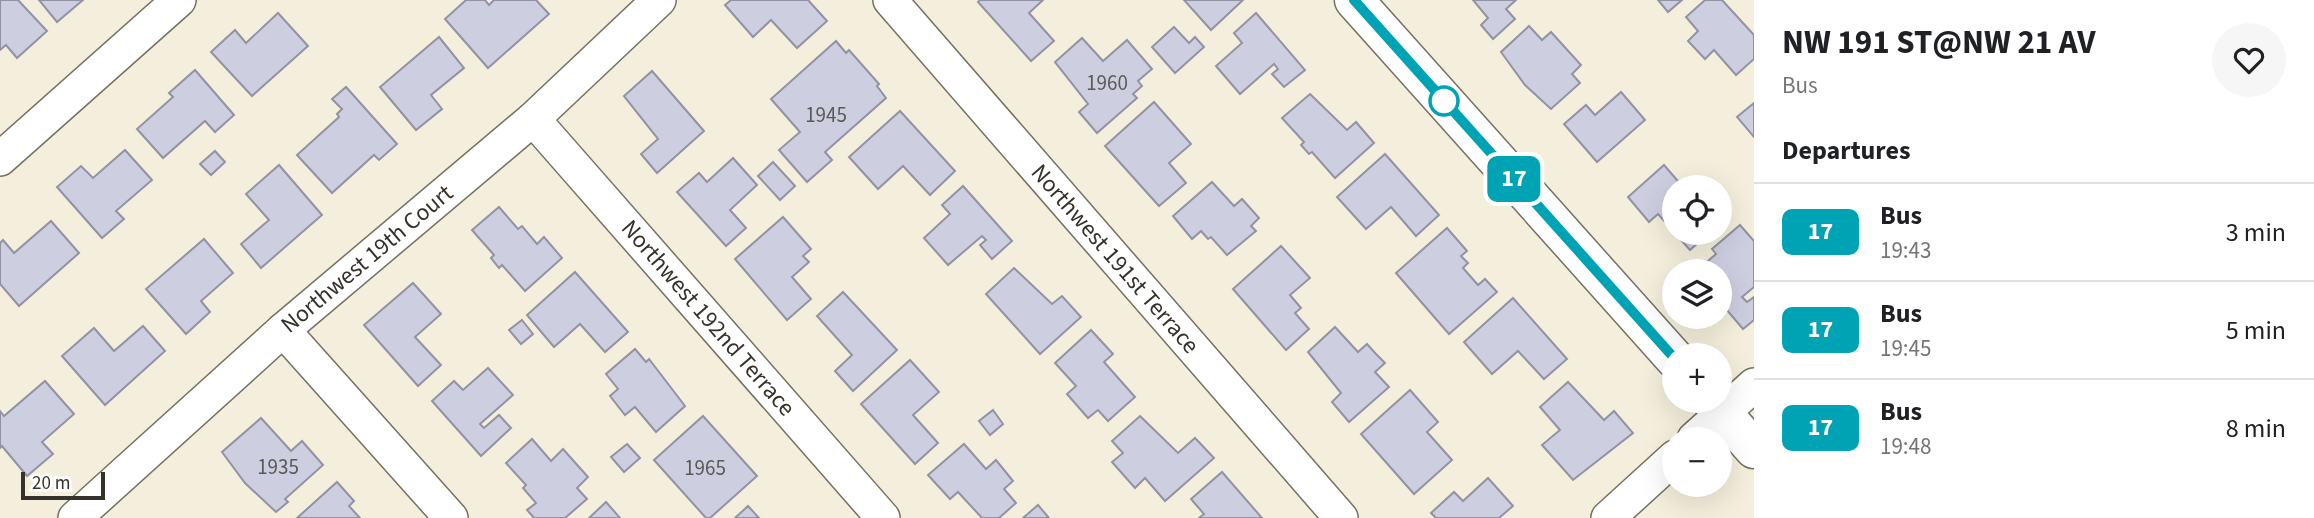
<!DOCTYPE html>
<html lang="en">
<head>
<meta charset="utf-8">
<style>
	body { margin:0; font-family:"Source Sans 3",sans-serif; background:#f6f6f6; color:#202124; height:100vh; display:flex; flex-direction:column; font-size:26px; white-space:nowrap }
	* { box-sizing:border-box; margin:0 }
	p { font-size:23px; color:#757577 }
	.icon { flex:none; width:38px; height:38px; fill:none; stroke:currentColor; stroke-width:2; stroke-linecap:round; stroke-linejoin:round }
	.map { position:relative; flex:1; overflow:hidden }
	.drawer { display:flex; flex-direction:column; background:#fff; width:560px }
	.drawer>* { flex:none }
	.badge { padding:0 14px; border-radius:10px; font-size:24px; line-height:46px }
	.controls { position:absolute; left:1662px; top:175px; display:grid; gap:14px }
	.controls a { display:grid; place-items:center; width:70px; height:70px; border-radius:50%; background:#fff; box-shadow:0 7px 28px #0002; font-size:35px }
	.scale { position:absolute; left:21px; bottom:18px; width:84px; box-sizing:border-box; padding-left:7px; border:4px solid #34322a; border-top:0; font-size:19px; line-height:24px; white-space:nowrap; color:#34322a; -webkit-text-stroke:5px #fff; paint-order:stroke }
	.map>.badge { position:absolute; translate:-50% -50%; box-shadow:0 0 0 4px #fff }
	h2 { padding:0 28px; font-size:26px; line-height:63px }
	.round { display:grid; place-items:center; flex:none; width:74px; height:74px; border-radius:37px; background:#f6f6f6 }
	.headline { display:flex; align-items:center; justify-content:space-between; height:119px; padding:0 28px }
	h1 { font-size:33px; font-weight:700; line-height:52px }
	ul { padding:0; list-style:none }
	li { display:flex; align-items:center; gap:21px; height:98px; padding:0 28px; border-top:2px solid #e0e0e0 }
	li div { flex:1 }
	li b { display:block; font-size:26px }
	li em { font-style:normal }
	li .badge { min-width:77px; font-weight:700; text-align:center }
	main { display:flex; flex:1; min-height:0 }
	.map>svg:first-child { display:block }
	.building { fill:#cecee1; stroke:#9292a4; stroke-width:2 }
	.lines { fill:none; stroke-linecap:round; stroke-linejoin:round }
	.street-casing { stroke:#757160; stroke-width:36 }
	.secondary-casing { stroke:#757160; stroke-width:41 }
	.street { stroke:#fff; stroke-width:33 }
	.secondary { stroke:#fff; stroke-width:38 }
	.line-casing { stroke:#fff; stroke-width:16 }
	.line { stroke:#00a3b4; stroke-width:10 }
	.stop-dot { fill:#fff; stroke:#00a3b4; stroke-width:3.5 }
	.labels { text-anchor:middle; dominant-baseline:central; stroke-width:6; stroke-linejoin:round; paint-order:stroke }
	.number-label { font-size:21px; fill:#5a5958 }
	.street-label { font-size:24px; fill:#34322a; stroke:#fff }
</style>
</head>
<body>
<main>
<div class="map">
<svg width="1754" height="518" viewBox="0 0 1754 518">
	<rect width="100%" height="100%" fill="#f4efdc"/>
	<g class="building">
		<path d="M0,0h18l29,31 -30,27 -11,-13 -6,5z"/>
		<path d="M39,0h44l-26,22z"/>
		<path d="M466,0h19l4,5 5,-5h42l13,14 -61,54 -43,-49z"/>
		<path d="M731,0h77l19,21 -30,27 -26,-28 -18,17 -28,-32z"/>
		<path d="M980,0h63l-14,13 25,28 -23,20 -53,-59z"/>
		<path d="M1184,0h59l-32,30z"/>
		<path d="M1473,0h43l-10,9 9,10 -22,20 -12,-14 7,-7z"/>
		<path d="M1658,0h24l-14,12z"/>
		<path d="M1705,0h17l32,35v24l-18,16 -22,-25 -9,9 -17,-18 10,-10 -12,-14z"/>
		<path d="M278,13l30,33 -56,50 -41,-44 24,-22 11,13z"/>
		<path d="M1256,13l49,57 -21,17 -12,-13 6,-5 -4,-5 -34,30 -24,-28 26,-23 -8,-10z"/>
		<path d="M1529,26l13,14 9,-8 30,33 -9,9 8,9 -29,26 -26,-24 -24,-33z"/>
		<path d="M1174,27l15,16 6,-6 9,10 -29,26 -23,-26z"/>
		<path d="M439,37l25,31 -33,27 11,14 -26,21 -36,-43z"/>
		<path d="M1082,38l21,23 24,-21 25,29 -14,12 4,5 -9,8 4,4 -40,35 -18,-21 9,-8 -33,-42z"/>
		<path d="M836,41l10,12 3,-3 30,34 -2,2 9,12 -61,54 7,8 -25,22 -28,-32 21,-18 -29,-33z"/>
		<path d="M195,70l39,45 -19,17 -10,-11 -42,37 -26,-29 36,-32 -4,-4z"/>
		<path d="M652,71l52,60 -47,42 -16,-19 17,-15 -34,-43z"/>
		<path d="M346,87l51,57 -18,16 -5,-5 -42,38 -35,-38 42,-38 -2,-3 5,-5 -10,-10z"/>
		<path d="M1621,92l24,28 -48,42 -33,-38 22,-19 9,10z"/>
		<path d="M1310,94l37,36 9,-8 18,21 -39,35 -23,-26 -3,2 -8,-9 3,-3 -22,-24z"/>
		<path d="M1154,102l37,42 -22,19 17,20 -27,23 -54,-60z"/>
		<path d="M1754,103v34l-17,-20z"/>
		<path d="M900,111l55,60 -25,24 -27,-29 -25,23 -29,-32z"/>
		<path d="M125,150l27,30 -36,31 8,8 -22,19 -45,-51 24,-21 12,12z"/>
		<path d="M215,151l10,11 -14,13 -11,-11z"/>
		<path d="M1385,154l54,61 -23,21 -25,-29 -25,22 -29,-32z"/>
		<path d="M733,158l24,27 -27,25 16,18 -20,18 -49,-54 22,-19 8,9z"/>
		<path d="M773,162l22,24 -15,14 -22,-24z"/>
		<path d="M279,165l43,50 -61,53 -20,-24 28,-24 -23,-26z"/>
		<path d="M1664,165l19,22h-8v46h34l-19,17 -32,-36 -9,8 -21,-25z"/>
		<path d="M1212,182l22,24 8,-7 17,19 -8,8 5,5 -29,24 -16,-18 -3,2 -7,-8 -9,8 -19,-23z"/>
		<path d="M963,186l49,55 -20,18 -12,-14 6,-5 -4,-4 -34,29 -24,-27 26,-24 -8,-9z"/>
		<path d="M499,207l19,22 4,-3 15,18 7,-7 18,21 -37,33 -23,-26 -3,3 -8,-10 3,-3 -22,-25z"/>
		<path d="M783,217l28,32 -8,7 6,6 -17,15 19,22 -24,21 -52,-61z"/>
		<path d="M51,221l28,32 -60,53 -19,-22v-41l3,-3 11,13z"/>
		<path d="M1740,225l14,16v46l-12,10 5,5 7,-5v23l-11,9 -23,-27v-31h-24l20,-17 -4,-5z"/>
		<path d="M1447,228l20,23 -6,5 7,7 -5,5 15,17 7,-6 12,13 -48,42 -53,-61z"/>
		<path d="M204,239l29,34 -32,28 9,11 -24,22 -40,-45z"/>
		<path d="M1281,246l29,32 -20,17 11,13 -6,5 14,16 -23,21 -53,-61z"/>
		<path d="M1014,268l38,36 10,-8 19,21 -41,37 -54,-60z"/>
		<path d="M575,272l53,60 -23,20 -25,-28 -26,23 -27,-32z"/>
		<path d="M413,283l28,31 -26,23 26,28 -23,21 -54,-61z"/>
		<path d="M843,292l54,58 -44,41 -18,-20 17,-16 -35,-39z"/>
		<path d="M1513,298l54,61 -23,20 -26,-28 -26,23 -28,-32z"/>
		<path d="M522,320l11,14 -12,10 -12,-14z"/>
		<path d="M143,326l22,25 -60,54 -43,-49 32,-28 20,23z"/>
		<path d="M1335,327l23,25 9,-8 9,10 9,9 -10,9 14,15 -40,35 -17,-20 9,-9 -33,-41z"/>
		<path d="M1091,330l22,24 -9,8 31,35 -27,24 -10,-11 -10,8 -21,-24 9,-8 -21,-23z"/>
		<path d="M635,349l11,13 3,-3 36,47 -29,26 -21,-25 -10,8 -15,-19 8,-7 -12,-15z"/>
		<path d="M910,360l29,32 -26,23 25,28 -23,21 -54,-60z"/>
		<path d="M488,368l25,27 -33,29 4,4 15,-13 12,13 -30,28 -49,-55 22,-20 9,9z"/>
		<path d="M45,381l29,33 -32,28 11,12 -26,22 -25,-30 -2,2v-37l4,5z"/>
		<path d="M1568,382l36,38 10,-9 19,22 -60,47 -31,-35 18,-15 -20,-23z"/>
		<path d="M1410,390l28,32 -11,10 25,28 -38,34 -53,-60z"/>
		<path d="M993,410l10,14 -13,11 -11,-14z"/>
		<path d="M703,416l54,60 -47,42h-4l-52,-58z"/>
		<path d="M1140,416l38,37 17,-15 19,20 -49,43 -20,-23 -10,10 -23,-26 11,-9 -11,-12z"/>
		<path d="M261,418l30,33 11,-10 21,24 -38,34 3,3 -12,10 -31,-29 -23,-31z"/>
		<path d="M532,439l19,22 12,-12 25,28 -11,11 10,11 -22,19h-31l-7,-8 9,-7 -13,-15 3,-3 -20,-22z"/>
		<path d="M627,444l13,14 -16,14 -13,-15z"/>
		<path d="M964,444l22,25 10,-9 17,21 -9,8 12,14 -17,15h-17l-24,-26 -8,7 -22,-24z"/>
		<path d="M1222,472l40,46h-63l5,-4 -13,-15z"/>
		<path d="M1488,478l25,28 -14,12h-63l-5,-5 23,-21 9,9z"/>
		<path d="M337,482l17,19 -5,5 11,12h-63z"/>
		<path d="M606,502l14,16h-31z"/>
		<path d="M1038,505l11,13h-26z"/>
		<path d="M748,506l11,12h-24z"/>
	</g>
	<g class="lines">
		<g class="street-casing">
			<g id="street">
				<path d="M890,0l451,518"/>
				<path d="M533,119l350,399"/>
				<path d="M0,159l179,-159"/>
				<path d="M283,330l168,188"/>
				<path d="M1694,439l60,-54"/>
				<path d="M75,518l208,-188 250,-211 126,-119"/>
				<path d="M1608,518l67,-61"/>
			</g>
		</g>
		<g class="secondary-casing">
			<g id="secondary">
				<path d="M1354,0l321,359"/>
				<path d="M1712,401l42,48"/>
			</g>
		</g>
		<use href="#street" class="street"/>
		<use href="#secondary" class="secondary"/>
	</g>
	<g class="lines">
		<g class="line-casing">
			<path id="line" d="M1354,0l321,359"/>
		</g>
		<use href="#line" class="line"/>
	</g>
	<circle class="stop-dot" cx="1444" cy="101" r="14"/>
	<g class="labels">
		<g class="number-label">
			<text x="1107" y="83">1960</text>
			<text x="826" y="115">1945</text>
			<text x="278" y="467">1935</text>
			<text x="705" y="468">1965</text>
		</g>
		<g class="street-label">
			<text transform="translate(367 259) rotate(-40)">Northwest 19th Court</text>
			<text transform="translate(1115 259) rotate(49)">Northwest 191st Terrace</text>
			<text transform="translate(708 318) rotate(49)">Northwest 192nd Terrace</text>
		</g>
	</g>
</svg>
<div class="controls">
<a><svg class="icon" aria-label="locate" viewBox="0 0 24 24"><circle cx="12" cy="12" r="6"/><path d="M12 2v4M12 18v4M2 12h4M18 12h4"/></svg></a>
<a><svg class="icon" aria-label="layers" viewBox="0 0 24 24"><path d="M12 4l9 5-9 5-9-5zM3 14l9 5 9-5"/></svg></a>
<a>+</a>
<a>−</a>
</div>
<div class="scale">20 m</div>
<b class="badge" style="left:1514px;top:179px;background:#00a3b4;color:#fff">17</b>
</div>
<section class="drawer">
<div class="headline"><div><h1>NW 191 ST@NW 21 AV</h1><p>Bus</p></div><a class="round"><svg class="icon" aria-label="heart" viewBox="0 0 24 24"><path d="M12 20l-8-8c-3-5 5-10 8-4 3-6 11-1 8 4z"/></svg></a></div>
<h2>Departures</h2>
<ul>
<li><span class="badge" style="background:#00a3b4;color:#fff">17</span><div><b>Bus</b><p>19:43</p></div><em>3 min</em></li>
<li><span class="badge" style="background:#00a3b4;color:#fff">17</span><div><b>Bus</b><p>19:45</p></div><em>5 min</em></li>
<li><span class="badge" style="background:#00a3b4;color:#fff">17</span><div><b>Bus</b><p>19:48</p></div><em>8 min</em></li>
</ul>
</section>
</main>
</body>
</html>
